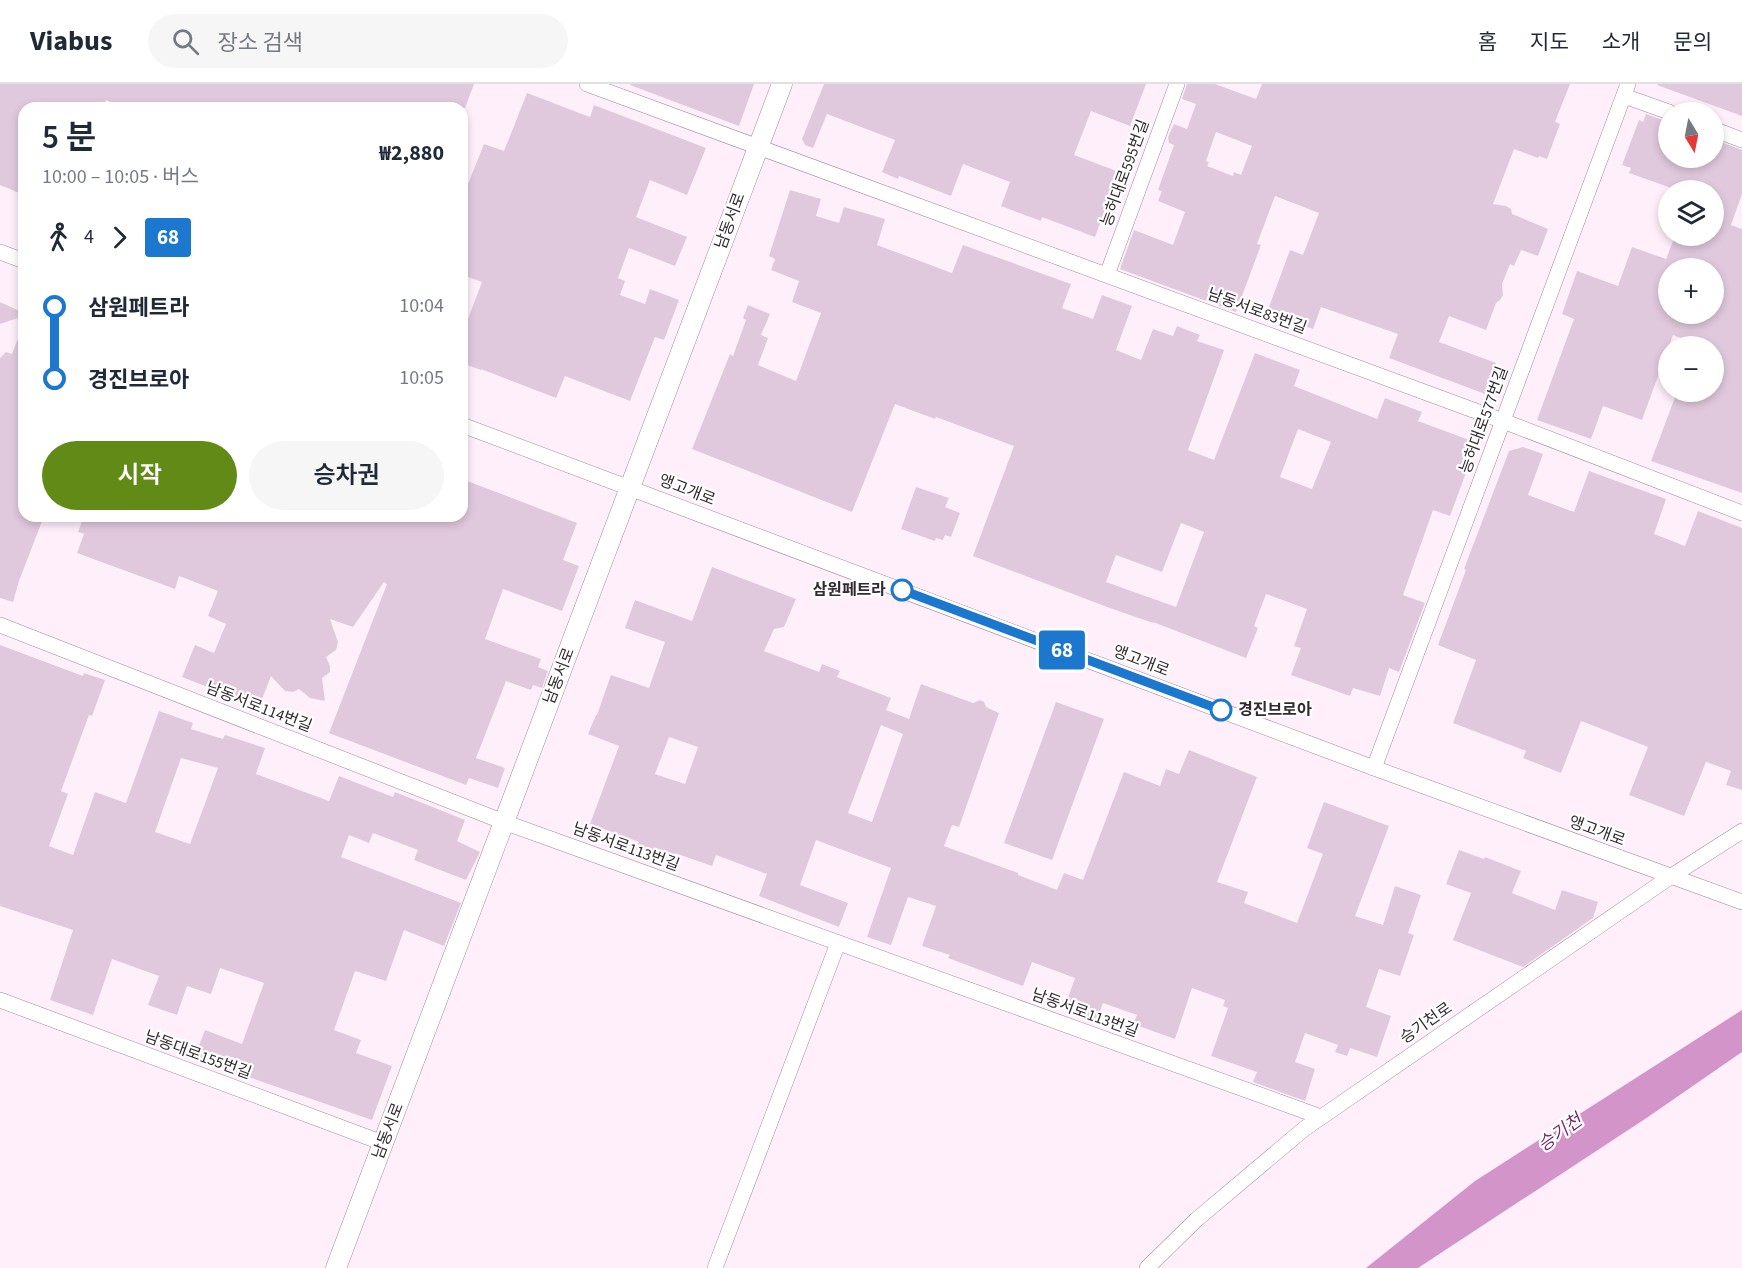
<!DOCTYPE html>
<html lang="ko">
<head>
<meta charset="utf-8">
<style>
	body { margin:0; font-family:"Source Sans 3","Noto Sans KR",sans-serif; background:#f6f6f7; color:#1f2937; height:100vh; display:flex; flex-direction:column; font-size:22px; white-space:nowrap }
	* { box-sizing:border-box; margin:0 }
	p { font-size:20px; color:#747a83 }
	.icon { flex:none; width:33px; height:33px; fill:none; stroke:currentColor; stroke-width:2; stroke-linecap:round; stroke-linejoin:round }
	.map { position:relative; flex:1; overflow:hidden }
	.details { position:absolute; left:18px; top:18px; width:450px; height:420px; display:flex; flex-direction:column; background:#fff; border-radius:18px; box-shadow:0 3px 9px #0003 }
	.details>* { flex:none }
	.badge { padding:0 12px; border-radius:4px; font-size:21px; line-height:39px }
	.needle { width:39px; rotate:170deg }
	.fabs { position:absolute; left:1658px; top:18px; display:grid; gap:12px }
	.fabs a { display:grid; place-items:center; width:66px; height:66px; border-radius:50%; background:#fff; box-shadow:0 3px 9px #0003; font-size:30px }
	.map>.badge { position:absolute; translate:-50% -50%; box-shadow:0 0 0 3px #fff }
	.legs { display:flex; align-items:center; gap:9px; height:66px; padding:0 24px; font-size:20px }
	.legs p { margin-inline-start:auto }
	.overview { display:flex; align-items:center; justify-content:space-between; height:102px; padding:0 24px }
	h1 { font-size:33px; font-weight:600; line-height:45px }
	.primary-button { display:flex; gap:12px; margin-top:auto; padding:12px 24px }
	.primary-button a { flex:1; height:69px; border-radius:36px; background:#618a17; color:#fff; font-size:24px; font-weight:600; line-height:69px; text-align:center }
	.primary-button a+a { background:#f6f6f7; color:#1f2937 }
	ul { padding:0 24px; list-style:none }
	li { display:flex; align-items:center; gap:21px; height:72px; font-size:22px }
	li i { display:grid; place-items:center; width:9px; height:100%; margin:0 8px; background:currentColor }
	li i::after { content:''; width:15px; height:15px; margin:-8px; border:4px solid; border-radius:50%; background:#fff }
	li p { margin-inline-start:auto }
	li:first-child i { background:linear-gradient(#0000 50%,currentColor 0) }
	li:last-child i { background:linear-gradient(currentColor 50%,#0000 0) }
	header { display:flex; align-items:center; gap:36px; box-sizing:border-box; height:84px; padding:0 30px; background:#fff; border-bottom:2px solid #e0e1e3 }
	header strong { font-size:28px }
	nav { display:flex; gap:33px; margin-inline-start:auto; font-size:21px }
	.search { width:420px; height:54px; background:#f6f6f7; display:flex; align-items:center; gap:15px; box-sizing:border-box; padding:0 21px; border-radius:33px; color:#747a83; font-size:22px }
	.map>svg:first-child { display:block }
	.water { fill:#d394ca }
	.building { fill:#e1c9dd; fill-rule:evenodd }
	.lines { fill:none; stroke-linecap:round; stroke-linejoin:round }
	.minor-casing { stroke:#a28c9e; stroke-width:16 }
	.major-casing { stroke:#a28c9e; stroke-width:21 }
	.minor { stroke:#fff; stroke-width:15 }
	.major { stroke:#fff; stroke-width:20 }
	.line-1-casing { stroke:#fff; stroke-width:14 }
	.line-1 { stroke:#1c78cf; stroke-width:9 }
	.stop-1-dot { fill:#fff; stroke:#1c78cf; stroke-width:3 }
	.labels { text-anchor:middle; dominant-baseline:central; stroke-width:4.5; stroke-linejoin:round; paint-order:stroke }
	.street-label { font-size:16px; fill:#332a31; stroke:#fff }
	.stop-label { font-size:16px; font-weight:bold; fill:#332a31; stroke:#fff; text-anchor:end }
	.water-label { font-size:18px; font-style:italic; fill:#762c6e; stroke:#fff }
</style>
</head>
<body>
<header>
<strong>Viabus</strong>
<div class="search"><svg class="icon" aria-label="search" viewBox="0 0 24 24"><circle cx="10" cy="10" r="6"/><path d="M15 15l6 6"/></svg>장소 검색</div>
<nav><a>홈</a><a>지도</a><a>소개</a><a>문의</a></nav>
</header>
<div class="map">
<svg width="1742" height="1184" viewBox="0 0 1742 1184">
	<rect width="100%" height="100%" fill="#feeffb"/>
	<path class="water" d="M1742,926v42l-94,65 -230,151h-52l109,-87z"/>
	<g class="building">
		<path d="M0,0h474l-9,24h-338l-21,-8 -3,8h-79v87l-24,-10z"/>
		<path d="M631,0h123l-15,42 -109,-41z"/>
		<path d="M824,0h322l-16,42 -39,-15 -17,44 45,17 -24,65 -53,-20 -1,4 -40,-15 9,-24 -47,-18 -12,32 -52,-20 -1,3 -16,-7 13,-32 -68,-26 -14,34 -8,-3 -3,-6z"/>
		<path d="M1187,0h28l41,15 6,-15h308l-15,38 5,2 -13,35 -8,-3 -1,2 -24,-9 -21,55 13,2 5,3 1,5 36,15 -10,27 -17,-6 -7,16 -4,-2 -8,20 1,11 -3,5 -4,3 -10,27 -37,-14 -10,26 57,21 -11,31 -96,-36 9,-24 -77,-27 -8,22 -46,-17 23,-62 13,5 16,-42 -44,-17 -18,48 4,1 -25,67 -116,-43 14,-39 39,15 12,-33 -27,-11 4,-10 -4,-1 16,-45 -5,-2 -1,-6 6,-13 13,5 9,-25 -14,-5zM1216,48l36,14 -11,29 -7,-3 -1,4 -26,-10 2,-4 -3,-1z"/>
		<path d="M1658,0h84v32l-85,-31z"/>
		<path d="M527,9l63,24 4,-12 112,43 -19,47 -37,-15 -14,37 51,20 -12,29 -46,-18 -11,30 7,3 -5,14 25,9 5,-15 29,11 -15,40 -9,-3 -25,64 -65,-25 -9,22 -75,-29v1l-19,-7v-28l20,-53 -20,-7v-76l22,-55 20,7z"/>
		<path d="M1646,30l22,8v36h45v-19l29,11v44l-11,31 11,4v264l-91,-32 26,-69h36v-46h-19l1,-2 -22,-9 -31,85 -39,-14 -12,33 -54,-19 37,-101 -12,-5 15,-43 41,15 14,-39 34,12 9,-23h38v-46h-36l-48,-17 2,-5 -9,-3 17,-45 4,2zM1668,184h45v46h-45z"/>
		<path d="M790,106l31,9 -5,17 23,7 5,-16 41,12 -8,26 75,28 11,-28 108,39 -9,24 31,11 9,-24 30,11 -16,44 25,10 12,-31 20,7 4,-10 23,9 -3,6 27,9 -36,100 26,10 41,-107 45,17 -6,16 83,33 8,-21 37,14 -4,9 59,22 -27,73 -17,-6 -30,85 22,8 -26,69 -10,-4 -9,28 -27,-8 -3,8 -59,-21 10,-27 -7,-2 13,-37 -41,-15 -12,32 4,2 -12,30 -93,-36v1l-46,-16 -134,-51 41,-110 -78,-29 -1,2 -40,-15 -43,108 -160,-63 38,-95 3,2 13,-36 -3,-2 5,-13 22,9 -9,21 7,3 -10,27 38,16 25,-68 -29,-11 7,-21 -28,-11 4,-11 -6,-3zM1298,345l33,13 -19,47 -32,-12zM1181,439l23,9 -28,75 -70,-25 10,-27 46,17z"/>
		<path d="M0,218l24,11v3l-24,8z"/>
		<path d="M23,242l1,190h20l-25,65 -6,21 -13,-4v-240l6,-6 6,2z"/>
		<path d="M1523,363l20,7 -15,41 46,17 15,-41 77,28 -12,35 31,12 13,-35 44,17v262l-16,-5 5,-14 -25,-9 -22,54 -55,-21 19,-48 -67,-26 -20,52 -38,-15 3,-7 -73,-28 23,-63 -38,-15 28,-75 -2,-1 45,-118z"/>
		<path d="M462,395l115,44 -14,37 16,6 -17,45 -59,-22 -18,50 56,20 -3,8 10,4 -6,17 -9,-3 -2,5 -25,-9 -30,77 29,10 -7,20 -29,-10 -3,7 -137,-52 58,-149 -3,-2 -31,45 -23,-8 8,23 -2,8 -10,7 4,9v6l-8,6 3,23 -15,-3 -11,-9 -6,3 -8,-1 -14,-15 -12,31 -77,-30 13,-32 19,8 12,-29 -18,-8 10,-25 -39,-15 -4,13 -98,-36 7,-19 -6,-2 6,-16h378z"/>
		<path d="M916,403l33,11 -4,9 15,6 -9,24 -6,-2 -2,5 -7,-2 -1,3 -34,-12z"/>
		<path d="M712,483l84,32 -12,28 -10,2 -10,22 55,21 3,-8 18,7 -3,6 54,21 -5,12 23,9 12,-35 52,19 7,-3 4,2 2,5 13,6 -40,114 -7,-2 -8,21 74,27v2l39,15 7,-17 19,7 41,-108 36,14 6,-17 13,5 10,-24 68,27 -40,105 31,10 -4,11 53,20 26,-69 -16,-6 17,-46 65,24 -34,90 28,9 12,-39 26,9 -13,38 6,2 -14,41 -21,-7 -13,38 25,9 -14,41 -27,-9 -3,8 -12,-4 3,-7 -33,-12 -10,29 20,7 -10,32 -52,-19 4,-10 -46,-16 17,-48 -5,-2 2,-6 -33,-12 -17,51 -42,-15 4,-9 -34,-12 -6,17 -33,-11 11,-31 -43,-16 -9,24 -75,-28 2,-3 -28,-9 14,-40 -28,-9 -17,48 -24,-8 24,-69 -75,-28 -16,45 48,18 -9,24 -80,-31 8,-22 -51,-19 -4,11 -37,-13 -3,9 -36,-13 3,-7 -49,-18 29,-78 -31,-12 8,-19h1l14,-40 38,13 16,-46 -40,-14 10,-28 57,21zM881,641l22,9 -31,88 -24,-9zM669,653l29,10 -13,37 -30,-10z"/>
		<path d="M0,561l83,31 1,-3 21,7 -13,36 -3,-1 -28,76 7,3 -19,52 24,9 22,-63 31,11 33,-92 34,12 -2,6 32,10 2,-4 40,13 -9,26 73,27 10,-25 54,21 2,-5 70,28 -8,21 23,11 -14,28 -52,-20 4,-10 -45,-17 -4,10 -20,-8 -8,22 120,46 -17,43 -40,-16 -18,51 -31,-10 -21,59 27,10 -5,13 36,13 -20,54 -178,-62 11,-28 37,14 22,-61 -44,-15 -9,26 -24,-8 -10,29 -29,-10 11,-29 -47,-17 -19,56 -43,-15 23,-70 -73,-24zM181,674l37,10 -28,76 -35,-12z"/>
		<path d="M1056,618l48,17 -52,141 -48,-17z"/>
		<path d="M1459,766l25,9 1,-2 36,14 -9,22 43,17 7,-20 36,12 -5,16 -70,49 -70,-27 18,-47 -25,-9z"/>
	</g>
	<g class="lines">
		<g class="minor-casing">
			<g id="minor">
				<path d="M587,0l916,337 239,92"/>
				<path d="M1624,12l45,16"/>
				<path d="M1713,45l29,11"/>
				<path d="M0,168l24,9"/>
				<path d="M1107,191l70,-191"/>
				<path d="M462,341l912,343 368,134"/>
				<path d="M0,541l504,197 817,295"/>
				<path d="M1374,684l254,-684"/>
				<path d="M0,916l383,143"/>
				<path d="M715,1184l123,-325"/>
				<path d="M1147,1184l49,-48 108,-91 366,-252 72,-46"/>
			</g>
		</g>
		<g class="major-casing">
			<path id="major" d="M336,1184l446,-1184"/>
		</g>
		<use href="#minor" class="minor"/>
		<use href="#major" class="major"/>
	</g>
	<g class="lines">
		<g class="line-1-casing">
			<path id="line-1" d="M902,506l319,120"/>
		</g>
		<use href="#line-1" class="line-1"/>
	</g>
	<g class="stop-1-dot">
		<circle cx="902" cy="506" r="10"/>
		<circle cx="1221" cy="626" r="10"/>
	</g>
	<g class="labels">
		<g class="street-label">
			<text transform="translate(1125 89) rotate(-70)">능허대로595번길</text>
			<text transform="translate(730 137) rotate(-70)">남동서로</text>
			<text transform="translate(1257 227) rotate(20)">남동서로83번길</text>
			<text transform="translate(1484 336) rotate(-70)">능허대로577번길</text>
			<text transform="translate(687 406) rotate(21)">앵고개로</text>
			<text transform="translate(1141 577) rotate(21)">앵고개로</text>
			<text transform="translate(559 592) rotate(-69)">남동서로</text>
			<text transform="translate(259 623) rotate(21)">남동서로114번길</text>
			<text transform="translate(1597 747) rotate(20)">앵고개로</text>
			<text transform="translate(626 763) rotate(20)">남동서로113번길</text>
			<text transform="translate(1085 929) rotate(20)">남동서로113번길</text>
			<text transform="translate(1426 939) rotate(-35)">승기천로</text>
			<text transform="translate(198 971) rotate(20)">남동대로155번길</text>
			<text transform="translate(388 1047) rotate(-69)">남동서로</text>
		</g>
		<g class="stop-label">
			<text x="886" y="506">삼원페트라</text>
			<text x="1238" y="626" text-anchor="start">경진브로아</text>
		</g>
		<g class="water-label">
			<text transform="translate(1560 1049) rotate(-36)">승기천</text>
		</g>
	</g>
</svg>
<div class="fabs">
<a><svg class="needle" viewBox="-14 -14 28 28"><path d="M0-13l5 13h-10z" fill="#e53935"/><path d="M0 13l5-13h-10z" fill="#747a83"/></svg></a>
<a><svg class="icon" aria-label="layers" viewBox="0 0 24 24"><path d="M12 4l9 5-9 5-9-5zM3 14l9 5 9-5"/></svg></a>
<a>+</a>
<a>−</a>
</div>
<b class="badge" style="left:1062px;top:566px;background:#1c78cf;color:#fff">68</b>
<section class="details">
<div class="overview"><div><h1>5 분</h1><p>10:00 – 10:05 · 버스</p></div><b>₩2,880</b></div>
<div class="legs"><svg class="icon" aria-label="walk" viewBox="0 0 24 24"><circle cx="13" cy="4" r="2"/><path d="M13 8l-2 6 4 7M11 14l-3 7M7 12l3-4h3l4 4"/></svg>4<svg class="icon" aria-label="forward" viewBox="0 0 24 24"><path d="M9 5l7 7-7 7"/></svg><b class="badge" style="background:#1c78cf;color:#fff">68</b></div>
<ul>
<li><i style="color:#1c78cf"></i><b>삼원페트라</b><p>10:04</p></li>
<li><i style="color:#1c78cf"></i><b>경진브로아</b><p>10:05</p></li>
</ul>
<div class="primary-button"><a>시작</a><a>승차권</a></div>
</section>
</div>
</body>
</html>
